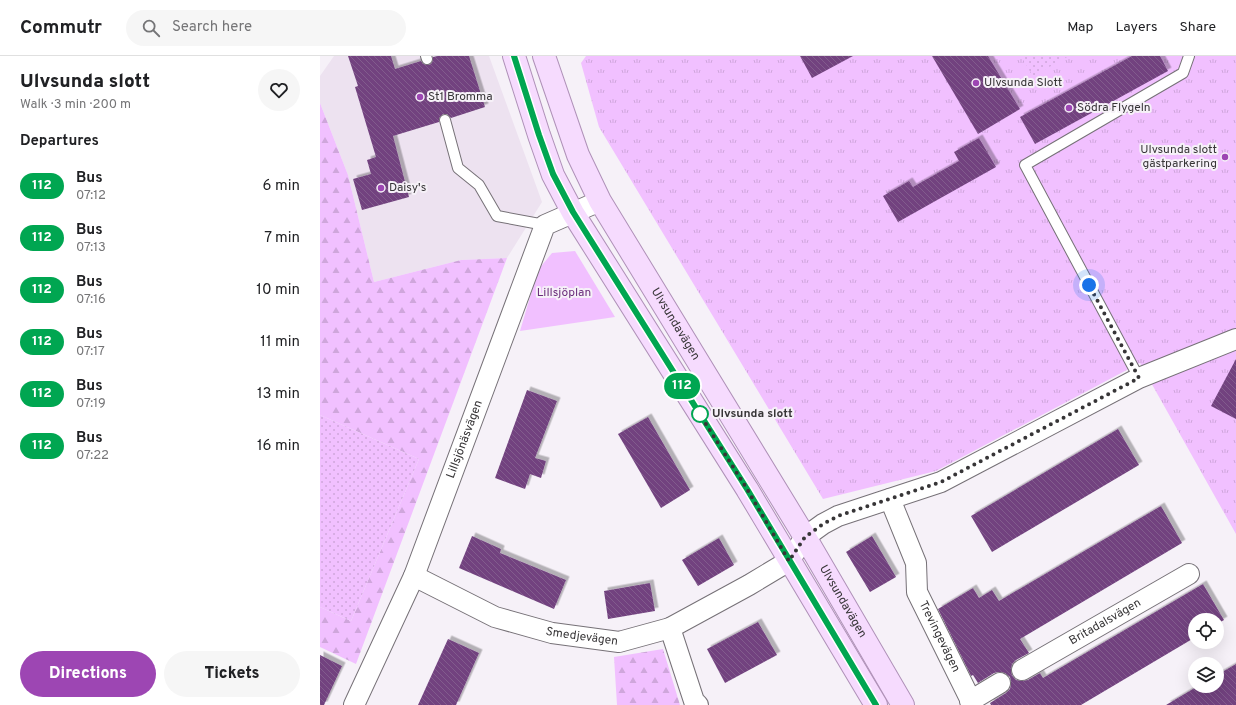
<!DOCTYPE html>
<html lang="en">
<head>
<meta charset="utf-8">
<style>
	body { margin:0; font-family:Overpass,sans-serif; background:#f6f6f6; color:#202124; height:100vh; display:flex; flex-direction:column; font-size:15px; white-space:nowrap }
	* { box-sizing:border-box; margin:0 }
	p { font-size:13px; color:#757577 }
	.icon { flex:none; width:22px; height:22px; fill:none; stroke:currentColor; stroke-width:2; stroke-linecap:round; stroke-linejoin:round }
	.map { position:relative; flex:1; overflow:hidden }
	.sheet { display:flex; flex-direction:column; background:#fff; width:320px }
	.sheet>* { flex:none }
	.badge { padding:0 8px; border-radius:13px; font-size:14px; line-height:26px }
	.fabs { position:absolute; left:868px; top:557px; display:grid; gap:8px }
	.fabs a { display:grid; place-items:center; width:36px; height:36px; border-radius:50%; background:#fff; box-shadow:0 4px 16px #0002; font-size:20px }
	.you { position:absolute; width:20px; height:20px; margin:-10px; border:3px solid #fff; border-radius:50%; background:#1a73e8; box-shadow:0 0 0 6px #1a73e833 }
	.map>.badge { position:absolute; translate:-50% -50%; box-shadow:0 0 0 2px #fff }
	h2 { padding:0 20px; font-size:15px; line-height:36px }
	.round { display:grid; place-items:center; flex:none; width:42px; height:42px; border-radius:21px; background:#f6f6f6 }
	.summary { display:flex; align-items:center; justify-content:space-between; height:68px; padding:0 20px }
	h1 { font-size:19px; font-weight:800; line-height:30px }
	.cta { display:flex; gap:8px; margin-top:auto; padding:8px 20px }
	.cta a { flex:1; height:46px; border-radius:24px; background:#9d46b3; color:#fff; font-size:16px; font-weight:800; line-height:46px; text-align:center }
	.cta a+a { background:#f6f6f6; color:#202124 }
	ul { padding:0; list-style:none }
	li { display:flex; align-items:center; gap:12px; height:52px; padding:0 20px }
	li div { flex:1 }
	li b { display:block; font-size:15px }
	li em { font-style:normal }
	li .badge { min-width:44px; font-weight:700; text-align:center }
	header { display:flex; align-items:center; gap:24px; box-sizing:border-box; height:56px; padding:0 20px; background:#fff; border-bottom:1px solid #e0e0e0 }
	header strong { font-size:19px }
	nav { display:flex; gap:22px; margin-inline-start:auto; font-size:14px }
	.search { width:280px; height:36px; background:#f6f6f6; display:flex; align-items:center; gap:10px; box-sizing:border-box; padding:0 14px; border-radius:22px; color:#757577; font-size:15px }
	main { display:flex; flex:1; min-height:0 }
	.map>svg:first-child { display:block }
	.built { fill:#ede2f0 }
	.grass { fill:url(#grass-tufts) }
	.forest { fill:url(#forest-firs) }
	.park { fill:#f1c0ff }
	.garden { fill:url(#garden-dots) }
	.building { fill:url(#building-back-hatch); filter:url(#shadow) }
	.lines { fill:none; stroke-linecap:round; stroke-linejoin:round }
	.service-casing { stroke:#767177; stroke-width:12 }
	.minor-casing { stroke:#767177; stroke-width:22 }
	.primary-casing { stroke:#af91b8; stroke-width:24 }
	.service { stroke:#fff; stroke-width:10 }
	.minor { stroke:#fff; stroke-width:20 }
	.primary { stroke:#f6dbfe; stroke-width:22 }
	.line-casing { stroke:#fff; stroke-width:9 }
	.line { stroke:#00a651; stroke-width:6 }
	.walk { stroke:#373537; stroke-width:4; stroke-dasharray:0 7.2 }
	.poi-dot { fill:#9d46b3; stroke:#f6f1f8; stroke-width:1.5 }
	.stop-dot { fill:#fff; stroke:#00a651; stroke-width:2 }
	.labels { text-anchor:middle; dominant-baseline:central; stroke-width:4; stroke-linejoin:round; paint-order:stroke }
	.poi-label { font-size:12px; fill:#373537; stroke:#f6f1f8; text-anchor:start }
	.park-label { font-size:12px; fill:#6a2d7a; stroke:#f6f1f8 }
	.street-label { font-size:12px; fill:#373537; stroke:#f6f1f8 }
	.stop-label { font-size:12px; font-weight:bold; fill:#373537; stroke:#f6f1f8; text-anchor:start }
</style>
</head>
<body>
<header>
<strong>Commutr</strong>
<div class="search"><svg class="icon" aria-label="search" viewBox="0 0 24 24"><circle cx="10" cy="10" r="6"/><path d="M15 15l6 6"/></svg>Search here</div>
<nav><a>Map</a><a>Layers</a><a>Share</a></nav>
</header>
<main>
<section class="sheet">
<div class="summary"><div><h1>Ulvsunda slott</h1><p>Walk · 3 min · 200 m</p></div><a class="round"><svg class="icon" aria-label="heart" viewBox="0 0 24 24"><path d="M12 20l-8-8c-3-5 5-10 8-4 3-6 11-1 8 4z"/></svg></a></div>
<h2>Departures</h2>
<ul>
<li><span class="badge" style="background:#00a651;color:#fff">112</span><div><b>Bus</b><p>07:12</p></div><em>6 min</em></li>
<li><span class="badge" style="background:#00a651;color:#fff">112</span><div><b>Bus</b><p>07:13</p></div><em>7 min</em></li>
<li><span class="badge" style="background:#00a651;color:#fff">112</span><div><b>Bus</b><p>07:16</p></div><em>10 min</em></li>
<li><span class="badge" style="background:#00a651;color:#fff">112</span><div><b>Bus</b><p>07:17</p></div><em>11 min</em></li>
<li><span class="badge" style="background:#00a651;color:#fff">112</span><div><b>Bus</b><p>07:19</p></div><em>13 min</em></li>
<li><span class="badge" style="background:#00a651;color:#fff">112</span><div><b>Bus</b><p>07:22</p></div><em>16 min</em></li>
</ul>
<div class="cta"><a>Directions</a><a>Tickets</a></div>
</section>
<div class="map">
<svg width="916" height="649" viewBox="0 0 916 649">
	<defs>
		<pattern id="grass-tufts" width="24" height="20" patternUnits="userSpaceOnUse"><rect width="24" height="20" fill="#f1c0ff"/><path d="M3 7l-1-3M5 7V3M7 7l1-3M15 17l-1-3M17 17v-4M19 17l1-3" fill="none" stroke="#cfa6db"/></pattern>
		<pattern id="forest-firs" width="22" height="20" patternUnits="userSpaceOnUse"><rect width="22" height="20" fill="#f1c0ff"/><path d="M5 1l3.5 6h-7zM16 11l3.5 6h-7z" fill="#cfa6db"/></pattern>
		<pattern id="garden-dots" width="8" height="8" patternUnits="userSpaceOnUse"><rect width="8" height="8" fill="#f1c0ff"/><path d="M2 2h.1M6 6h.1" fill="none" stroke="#cfa6db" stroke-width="1.8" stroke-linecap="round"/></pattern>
		<pattern id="building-back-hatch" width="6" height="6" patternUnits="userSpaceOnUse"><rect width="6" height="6" fill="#72437f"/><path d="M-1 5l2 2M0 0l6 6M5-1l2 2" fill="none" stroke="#825c8d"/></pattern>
		<filter id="shadow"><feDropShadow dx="3.5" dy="-3.5" stdDeviation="0" flood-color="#0004"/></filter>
	</defs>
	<rect width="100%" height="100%" fill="#f6f1f8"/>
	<path class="built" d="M14,0h155l53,146 -35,56 -46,2 -87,22 -26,-107 -28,-72v-27z"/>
	<path class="grass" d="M266,0h650v478l-96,-171 -204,108 -113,28 -224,-372 -18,-64z"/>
	<g class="forest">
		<path d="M0,47l28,72 26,107 87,-22 46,-2 -151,406 -36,-17v-40l31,14 68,-162 -99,-44z"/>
		<path d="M343,593l17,56h-63l-3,-48z"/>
	</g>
	<path class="park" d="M255,195l40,66 -95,14 18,-61 14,-17z"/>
	<g class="garden">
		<path d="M701,0h48l-36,20z"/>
		<path d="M0,359l99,44 -68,162 -31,-14z"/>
	</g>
	<g class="building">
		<path d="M28,0h43l4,13 26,-8 2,3 6,1 3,-2 1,-6 5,-1h31l16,51 -34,11 -4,-4h-4l-4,4v4l-46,14 16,61 -47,13 -9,-31 18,-5 -4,-14 9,-3 -21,-70 3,-1z"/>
		<path d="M480,0h53l-41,22z"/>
		<path d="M612,0h56l32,53 -42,25z"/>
		<path d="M812,0h28l8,15 -133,73 -15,-27z"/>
		<path d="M659,82l17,29 -98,55 -15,-26 26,-15 4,6 46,-26 -5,-9z"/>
		<path d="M916,303v60l-25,-13z"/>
		<path d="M207,334l30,11 -22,57 11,3 -5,17 -11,-4 -5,15 -30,-11z"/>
		<path d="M328,361l42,73 -29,18 -43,-74z"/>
		<path d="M798,373l21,36 -147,87 -21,-36z"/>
		<path d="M841,450l21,37 -162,96 9,14 -13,7 -4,4 -1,6 1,5 4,5 6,1 6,-1 12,-7 3,5 160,-94 21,36 -7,4v-4h-22v17l-1,1 -113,67h-90l-1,-2 16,-10 4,-4 1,-6 -1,-6 -5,-4 -6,-1 -5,1 -16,10 -5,-8 -2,1 -33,-67 35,-21 6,10 13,-8 7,11z"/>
		<path d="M152,480l29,13 -1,4 66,27 -12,29 -95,-41z"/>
		<path d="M552,480l24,41 -26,15 -24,-40z"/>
		<path d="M399,482l15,27 -36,21 -16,-26z"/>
		<path d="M330,527l5,28 -47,8 -4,-28z"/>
		<path d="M438,566l19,33 -52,28 -18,-34z"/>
		<path d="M128,583l31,14 -23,52h-38z"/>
		<path d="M0,599l22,11 -18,39h-4z"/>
		<path d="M916,608v41h-70l32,-19h19v-11z"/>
	</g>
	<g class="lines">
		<g class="service-casing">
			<g id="service">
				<path d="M106,0l1,3"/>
				<path d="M125,64l13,48 21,17 18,31 48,9"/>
				<path d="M819,322l-114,-213 158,-92 6,-17"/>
			</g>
		</g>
		<g class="minor-casing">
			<g id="minor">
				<path id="s1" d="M570,443l26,64 1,29 56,113"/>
				<path id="s2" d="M94,520l81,41 57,16 67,9 51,-14 79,-43 40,-24 16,-24 18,-13 15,-8 103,-34 198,-104 97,-39"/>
				<path d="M350,572l24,73 4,4"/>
				<path id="s3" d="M702,614l167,-96"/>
				<path d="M650,645l30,-18"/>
				<path id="s4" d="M34,649l60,-129 131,-351 55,-24"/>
			</g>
		</g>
		<g class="primary-casing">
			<g id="primary">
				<path d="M194,0l25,79 14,40 20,38 174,276 129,216"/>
				<path id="s5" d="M224,0l34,99 22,46 205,336 98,168"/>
			</g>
		</g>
		<use href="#service" class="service"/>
		<use href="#minor" class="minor"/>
		<use href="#primary" class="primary"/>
	</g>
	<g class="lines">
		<g class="line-casing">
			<path id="line" d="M194,0l25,79 14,39 20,38 174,277 129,216"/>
		</g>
		<use href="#line" class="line"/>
		<path class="walk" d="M380,358l-3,-4 50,79 42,72 16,-24 18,-13 15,-8 103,-34 198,-104 -50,-93"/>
	</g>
	<g class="poi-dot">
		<circle cx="656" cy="27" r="4"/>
		<circle cx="100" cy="41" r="4"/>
		<circle cx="749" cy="52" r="4"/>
		<circle cx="905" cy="101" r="4"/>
		<circle cx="61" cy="132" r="4"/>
	</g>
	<circle class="stop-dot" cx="380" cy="358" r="8"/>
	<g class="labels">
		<g class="poi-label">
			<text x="664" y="27">Ulvsunda Slott</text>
			<text x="108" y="41">St1 Bromma</text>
			<text x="757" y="52">Södra Flygeln</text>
			<text x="897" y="94" text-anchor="end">Ulvsunda slott<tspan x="897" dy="14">gästparkering</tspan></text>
			<text x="69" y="132">Daisy's</text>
		</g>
		<g class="park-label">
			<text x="244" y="237">Lillsjöplan</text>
		</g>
		<g class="street-label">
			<text stroke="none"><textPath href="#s5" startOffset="300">Ulvsundavägen</textPath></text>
			<text stroke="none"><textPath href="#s4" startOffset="288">Lillsjönäsvägen</textPath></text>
			<text stroke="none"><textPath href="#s5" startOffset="624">Ulvsundavägen</textPath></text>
			<text stroke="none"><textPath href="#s3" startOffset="96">Britadalsvägen</textPath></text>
			<text stroke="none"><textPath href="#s2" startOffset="180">Smedjevägen</textPath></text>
			<text stroke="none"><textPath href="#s1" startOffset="148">Trevingevägen</textPath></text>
		</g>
		<g class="stop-label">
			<text x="392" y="358">Ulvsunda slott</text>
		</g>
	</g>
</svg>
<div class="fabs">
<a><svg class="icon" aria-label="locate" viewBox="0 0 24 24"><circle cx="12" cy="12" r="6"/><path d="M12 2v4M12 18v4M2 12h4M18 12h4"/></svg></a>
<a><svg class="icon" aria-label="layers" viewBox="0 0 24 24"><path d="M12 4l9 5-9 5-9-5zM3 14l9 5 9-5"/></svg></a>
</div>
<div class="you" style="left:769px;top:229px"></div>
<b class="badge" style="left:362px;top:330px;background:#00a651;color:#fff">112</b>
</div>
</main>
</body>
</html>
